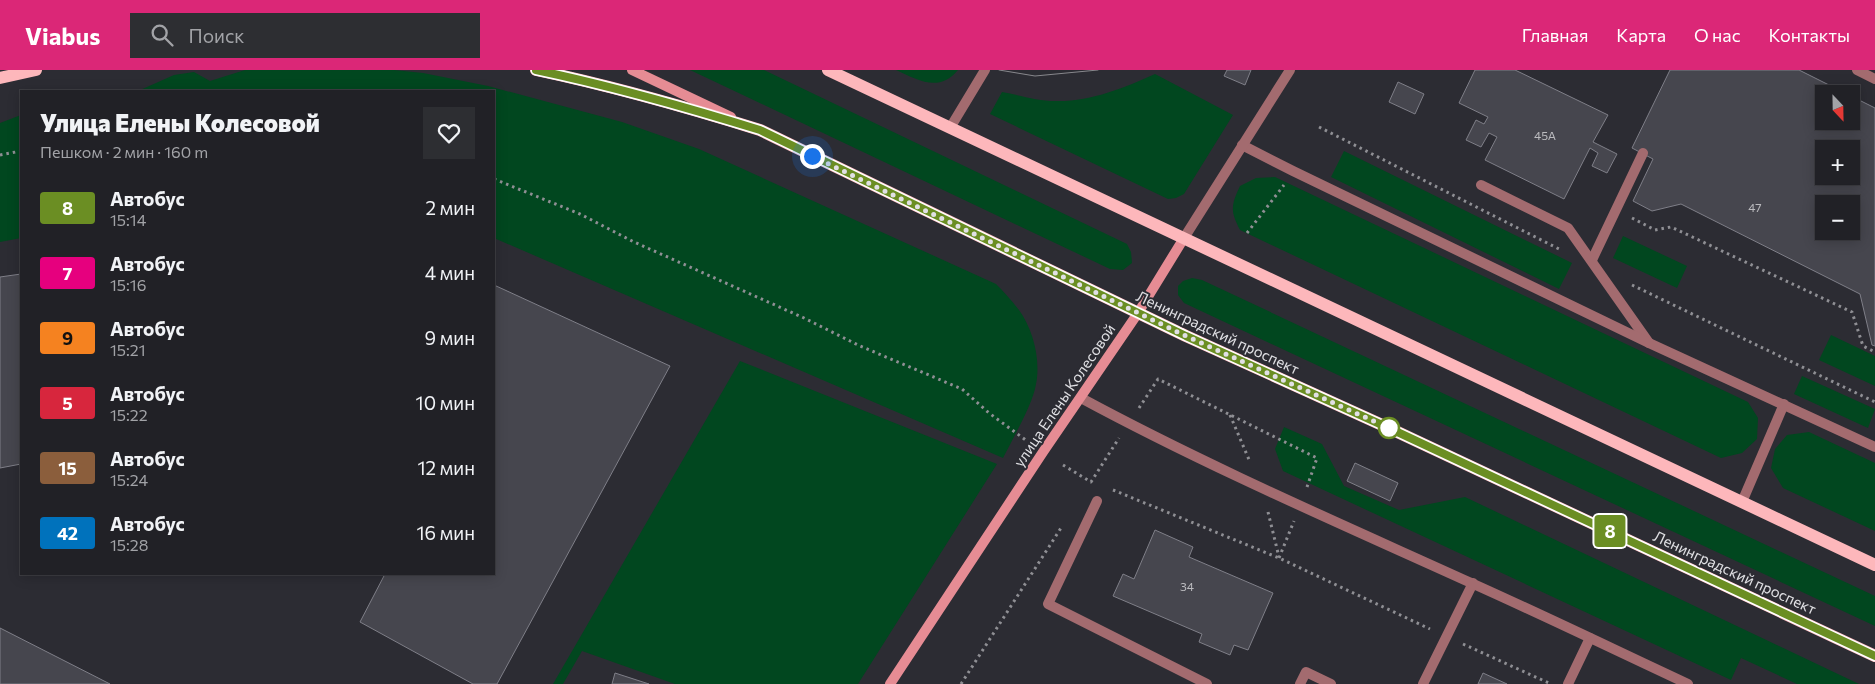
<!DOCTYPE html>
<html lang="ru">
<head>
<meta charset="utf-8">
<style>
	body { margin:0; font-family:Commissioner,sans-serif; background:#2d2e32; color:#f1f3f6; height:100vh; display:flex; flex-direction:column; font-size:19px; white-space:nowrap }
	* { box-sizing:border-box; margin:0 }
	p { font-size:16px; color:#a2a3a7 }
	.icon { flex:none; width:28px; height:28px; fill:none; stroke:currentColor; stroke-width:2; stroke-linecap:round; stroke-linejoin:round }
	.map { position:relative; flex:1; overflow:hidden }
	.drawer { position:absolute; left:20px; top:20px; width:475px; height:485px; display:flex; flex-direction:column; background:#212126; border-radius:0px; box-shadow:0 2px 12px #0003,0 0 0 1px #3e3e43 }
	.drawer>* { flex:none }
	.badge { padding:0 10px; border-radius:4px; font-size:18px; line-height:32px }
	.needle { width:32px; rotate:158deg }
	.tools { position:absolute; left:1815px; top:15px; display:grid; gap:10px }
	.tools a { display:grid; place-items:center; width:45px; height:45px; border-radius:0px; background:#212126; box-shadow:0 2px 12px #0003,0 0 0 1px #3e3e43; font-size:25px }
	.you { position:absolute; width:25px; height:25px; margin:-12px; border:4px solid #fff; border-radius:50%; background:#1a73e8; box-shadow:0 0 0 8px #1a73e833 }
	.map>.badge { position:absolute; translate:-50% -50%; box-shadow:0 0 0 2px #fff }
	.round { display:grid; place-items:center; flex:none; width:52px; height:52px; border-radius:0px; background:#2d2e32 }
	.overview { display:flex; align-items:center; justify-content:space-between; height:85px; padding:0 20px }
	h1 { font-size:24px; font-weight:800; line-height:38px }
	ul { padding:0; list-style:none }
	li { display:flex; align-items:center; gap:15px; height:65px; padding:0 20px }
	li div { flex:1 }
	li b { display:block; font-size:19px }
	li em { font-style:normal }
	li .badge { min-width:55px; font-weight:700; text-align:center }
	header { display:flex; align-items:center; gap:30px; box-sizing:border-box; height:70px; padding:0 25px; background:#db2777; color:#fff }
	header strong { font-size:24px }
	nav { display:flex; gap:28px; margin-inline-start:auto; font-size:18px }
	.search { width:350px; height:45px; background:#2d2e32; display:flex; align-items:center; gap:12px; box-sizing:border-box; padding:0 18px; border-radius:0px; color:#a2a3a7; font-size:19px }
	.map>svg:first-child { display:block }
	.green { fill:#01471f }
	.building { fill:#46464e; stroke:#7f7f88; fill-rule:evenodd }
	.lines { fill:none; stroke-linecap:round; stroke-linejoin:round }
	.path { stroke:#8f8f94; stroke-width:3; stroke-dasharray:2.5 4; stroke-linecap:butt }
	.lane { stroke:#a36b6f; stroke-width:10 }
	.street { stroke:#a36b6f; stroke-width:10 }
	.secondary { stroke:#e68c94; stroke-width:10 }
	.primary { stroke:#fdb7bb; stroke-width:12 }
	.tram { stroke:#88888d; stroke-width:1 }
	.line-casing { stroke:#fff; stroke-width:11 }
	.line { stroke:#6b8e23; stroke-width:8 }
	.walk { stroke:#e0e0e4; stroke-width:5; stroke-dasharray:0 9 }
	.stop-dot { fill:#fff; stroke:#6b8e23; stroke-width:2.5 }
	.labels { text-anchor:middle; dominant-baseline:central; stroke-width:4; stroke-linejoin:round; paint-order:stroke }
	.number-label { font-size:12px; fill:#bababe }
	.street-label { font-size:15px; fill:#e0e0e4; stroke:#2c2c33 }
</style>
</head>
<body>
<header>
<strong>Viabus</strong>
<div class="search"><svg class="icon" aria-label="search" viewBox="0 0 24 24"><circle cx="10" cy="10" r="6"/><path d="M15 15l6 6"/></svg>Поиск</div>
<nav><a>Главная</a><a>Карта</a><a>О нас</a><a>Контакты</a></nav>
</header>
<div class="map">
<svg width="1875" height="614" viewBox="0 0 1875 614">
	<rect width="100%" height="100%" fill="#2c2c33"/>
	<g class="green">
		<path d="M245,0h149l29,3 65,13 134,36 77,27 297,135c8,8 16,17 23,26 14,19 22,50 17,74 -3,20 -23,54 -33,74l-509,-220v-147h-356l36,-16 20,-3 16,9z"/>
		<path d="M690,0h74l363,174 4,8 1,11 -9,7 -13,-1z"/>
		<path d="M896,0h62c-19,23 -40,10 -62,0z"/>
		<path d="M1155,4l78,41 -49,79 -8,4 -8,1 -178,-85 12,-22c17,3 36,9 53,9 35,1 69,-13 100,-27z"/>
		<path d="M21,45v123l-21,4v-119z"/>
		<path d="M1344,81l228,112 -13,26 -228,-112z"/>
		<path d="M1275,107l473,225 10,16 -1,21 -15,14 -21,5 -481,-228c-10,-19 -9,-25 0,-44l16,-8z"/>
		<path d="M1623,166l64,30 -10,22 -64,-30z"/>
		<path d="M1192,208l10,2 673,316v30l-691,-323 -6,-8v-9l5,-5z"/>
		<path d="M1831,265l44,21v30l-56,-26z"/>
		<path d="M740,291l257,103 -139,220h-183l-93,-33 -19,33h-10z"/>
		<path d="M1802,306l73,33 -7,19 -74,-34z"/>
		<path d="M1284,357l38,17 22,42 55,24 66,-13 394,187h-62l-56,-26 -10,22 -448,-209 -8,-22z"/>
		<path d="M1809,362l66,31v68l-92,-43 -12,-20 4,-19 12,-14z"/>
	</g>
	<g class="building">
		<path d="M1227,0h24l-6,15 -21,-9z"/>
		<path d="M1475,0h40l93,45 -15,27 24,12 -10,19 -15,-7 6,-13 -8,-5 -26,51 -79,-39 12,-23 -8,-4 -8,14 -15,-7 10,-20 8,4 4,-7 -29,-14z"/>
		<path d="M1670,0h129l48,24h-23v27h27v-25l24,12v238l-3,-1 -12,-51 -179,-90 -29,7 -19,-10 20,-42 -21,-11zM1824,79h27v27h-27zM1824,134h27v27h-27z"/>
		<path d="M1398,12l26,12 -9,20 -26,-12z"/>
		<path d="M21,204v190l-21,4v-191z"/>
		<path d="M494,215l176,81 -173,318h-24l-113,-62 25,-48h109z"/>
		<path d="M1355,393l43,20 -8,18 -43,-20z"/>
		<path d="M1155,460l38,17 -4,10 84,36 -25,57 -14,-5 -4,10 -31,-13 3,-8 -89,-38 10,-22 11,5z"/>
		<path d="M0,558l110,56h-110z"/>
		<path d="M615,603l34,11h-37z"/>
		<path d="M1483,603l24,11h-29z"/>
	</g>
	<g class="lines">
		<g class="path">
			<path d="M1319,57l240,122"/>
			<path d="M0,85l21,-4"/>
			<path d="M494,109l86,35 54,28 170,76 56,28 102,43 27,24 38,28"/>
			<path d="M1632,148l23,12 16,-3 181,85 11,34 12,6"/>
			<path d="M1247,163l37,-48"/>
			<path d="M1632,215l243,117"/>
			<path d="M1139,338l19,-29 159,79 -10,29"/>
			<path d="M1230,345l20,47"/>
			<path d="M1063,395l28,17 28,-44"/>
			<path d="M1113,420l166,68 151,71"/>
			<path d="M1268,442l11,45"/>
			<path d="M1279,488l15,-37"/>
			<path d="M1463,574l88,40"/>
			<path d="M961,614l100,-156"/>
		</g>
		<g class="lane">
			<path d="M1857,0l18,9"/>
			<path d="M1481,115l87,43 81,115"/>
			<path d="M1592,190l51,-107"/>
			<path d="M1097,431l-49,103 159,80"/>
			<path d="M1742,432l42,-98"/>
			<path d="M1300,614l6,-12 25,12"/>
			<path d="M1423,614l50,-101"/>
			<path d="M1568,614l22,-46"/>
		</g>
		<g class="street">
			<path d="M950,58l35,-58"/>
			<path d="M1242,75l51,26 356,172 226,104"/>
			<path d="M1184,168l106,-168"/>
			<path d="M1081,328c126,68 258,125 388,184 74,33 146,68 219,102"/>
		</g>
		<g class="secondary">
			<path d="M632,0l99,47"/>
			<path d="M890,614l153,-232 95,-139 46,-75"/>
		</g>
		<g class="primary">
			<path d="M536,0c76,16 150,37 224,60l426,206 205,93 484,227"/>
			<path d="M828,0l1047,495"/>
			<path d="M0,8l36,-8"/>
		</g>
		<path class="tram" d="M999,0l36,6 63,-6"/>
	</g>
	<g class="lines">
		<g class="line-casing">
			<path id="line" d="M536,0c76,16 150,37 224,60l426,206 205,93 484,227"/>
		</g>
		<use href="#line" class="line"/>
		<path class="walk" d="M812,86l374,180 205,93 -2,-1"/>
	</g>
	<circle class="stop-dot" cx="1389" cy="358" r="10"/>
	<g class="labels">
		<g class="number-label">
			<text x="1545" y="65">45А</text>
			<text x="1755" y="137">47</text>
			<text x="1187" y="516">34</text>
		</g>
		<g class="street-label">
			<text transform="translate(1218 262) rotate(25)">Ленинградский проспект</text>
			<text transform="translate(1064 325) rotate(-56)">улица Елены Колесовой</text>
			<text transform="translate(1735 502) rotate(25)">Ленинградский проспект</text>
		</g>
	</g>
</svg>
<div class="tools">
<a><svg class="needle" viewBox="-14 -14 28 28"><path d="M0-13l5 13h-10z" fill="#e53935"/><path d="M0 13l5-13h-10z" fill="#a2a3a7"/></svg></a>
<a>+</a>
<a>−</a>
</div>
<div class="you" style="left:812px;top:86px"></div>
<b class="badge" style="left:1610px;top:461px;background:#6b8e23;color:#fff">8</b>
<section class="drawer">
<div class="overview"><div><h1>Улица Елены Колесовой</h1><p>Пешком · 2 мин · 160 m</p></div><a class="round"><svg class="icon" aria-label="heart" viewBox="0 0 24 24"><path d="M12 20l-8-8c-3-5 5-10 8-4 3-6 11-1 8 4z"/></svg></a></div>
<ul>
<li><span class="badge" style="background:#6b8e23;color:#fff">8</span><div><b>Автобус</b><p>15:14</p></div><em>2 мин</em></li>
<li><span class="badge" style="background:#e6007e;color:#fff">7</span><div><b>Автобус</b><p>15:16</p></div><em>4 мин</em></li>
<li><span class="badge" style="background:#f58220;color:#111">9</span><div><b>Автобус</b><p>15:21</p></div><em>9 мин</em></li>
<li><span class="badge" style="background:#d7263d;color:#fff">5</span><div><b>Автобус</b><p>15:22</p></div><em>10 мин</em></li>
<li><span class="badge" style="background:#8b5e3c;color:#fff">15</span><div><b>Автобус</b><p>15:24</p></div><em>12 мин</em></li>
<li><span class="badge" style="background:#0072bc;color:#fff">42</span><div><b>Автобус</b><p>15:28</p></div><em>16 мин</em></li>
</ul>
</section>
</div>
</body>
</html>
